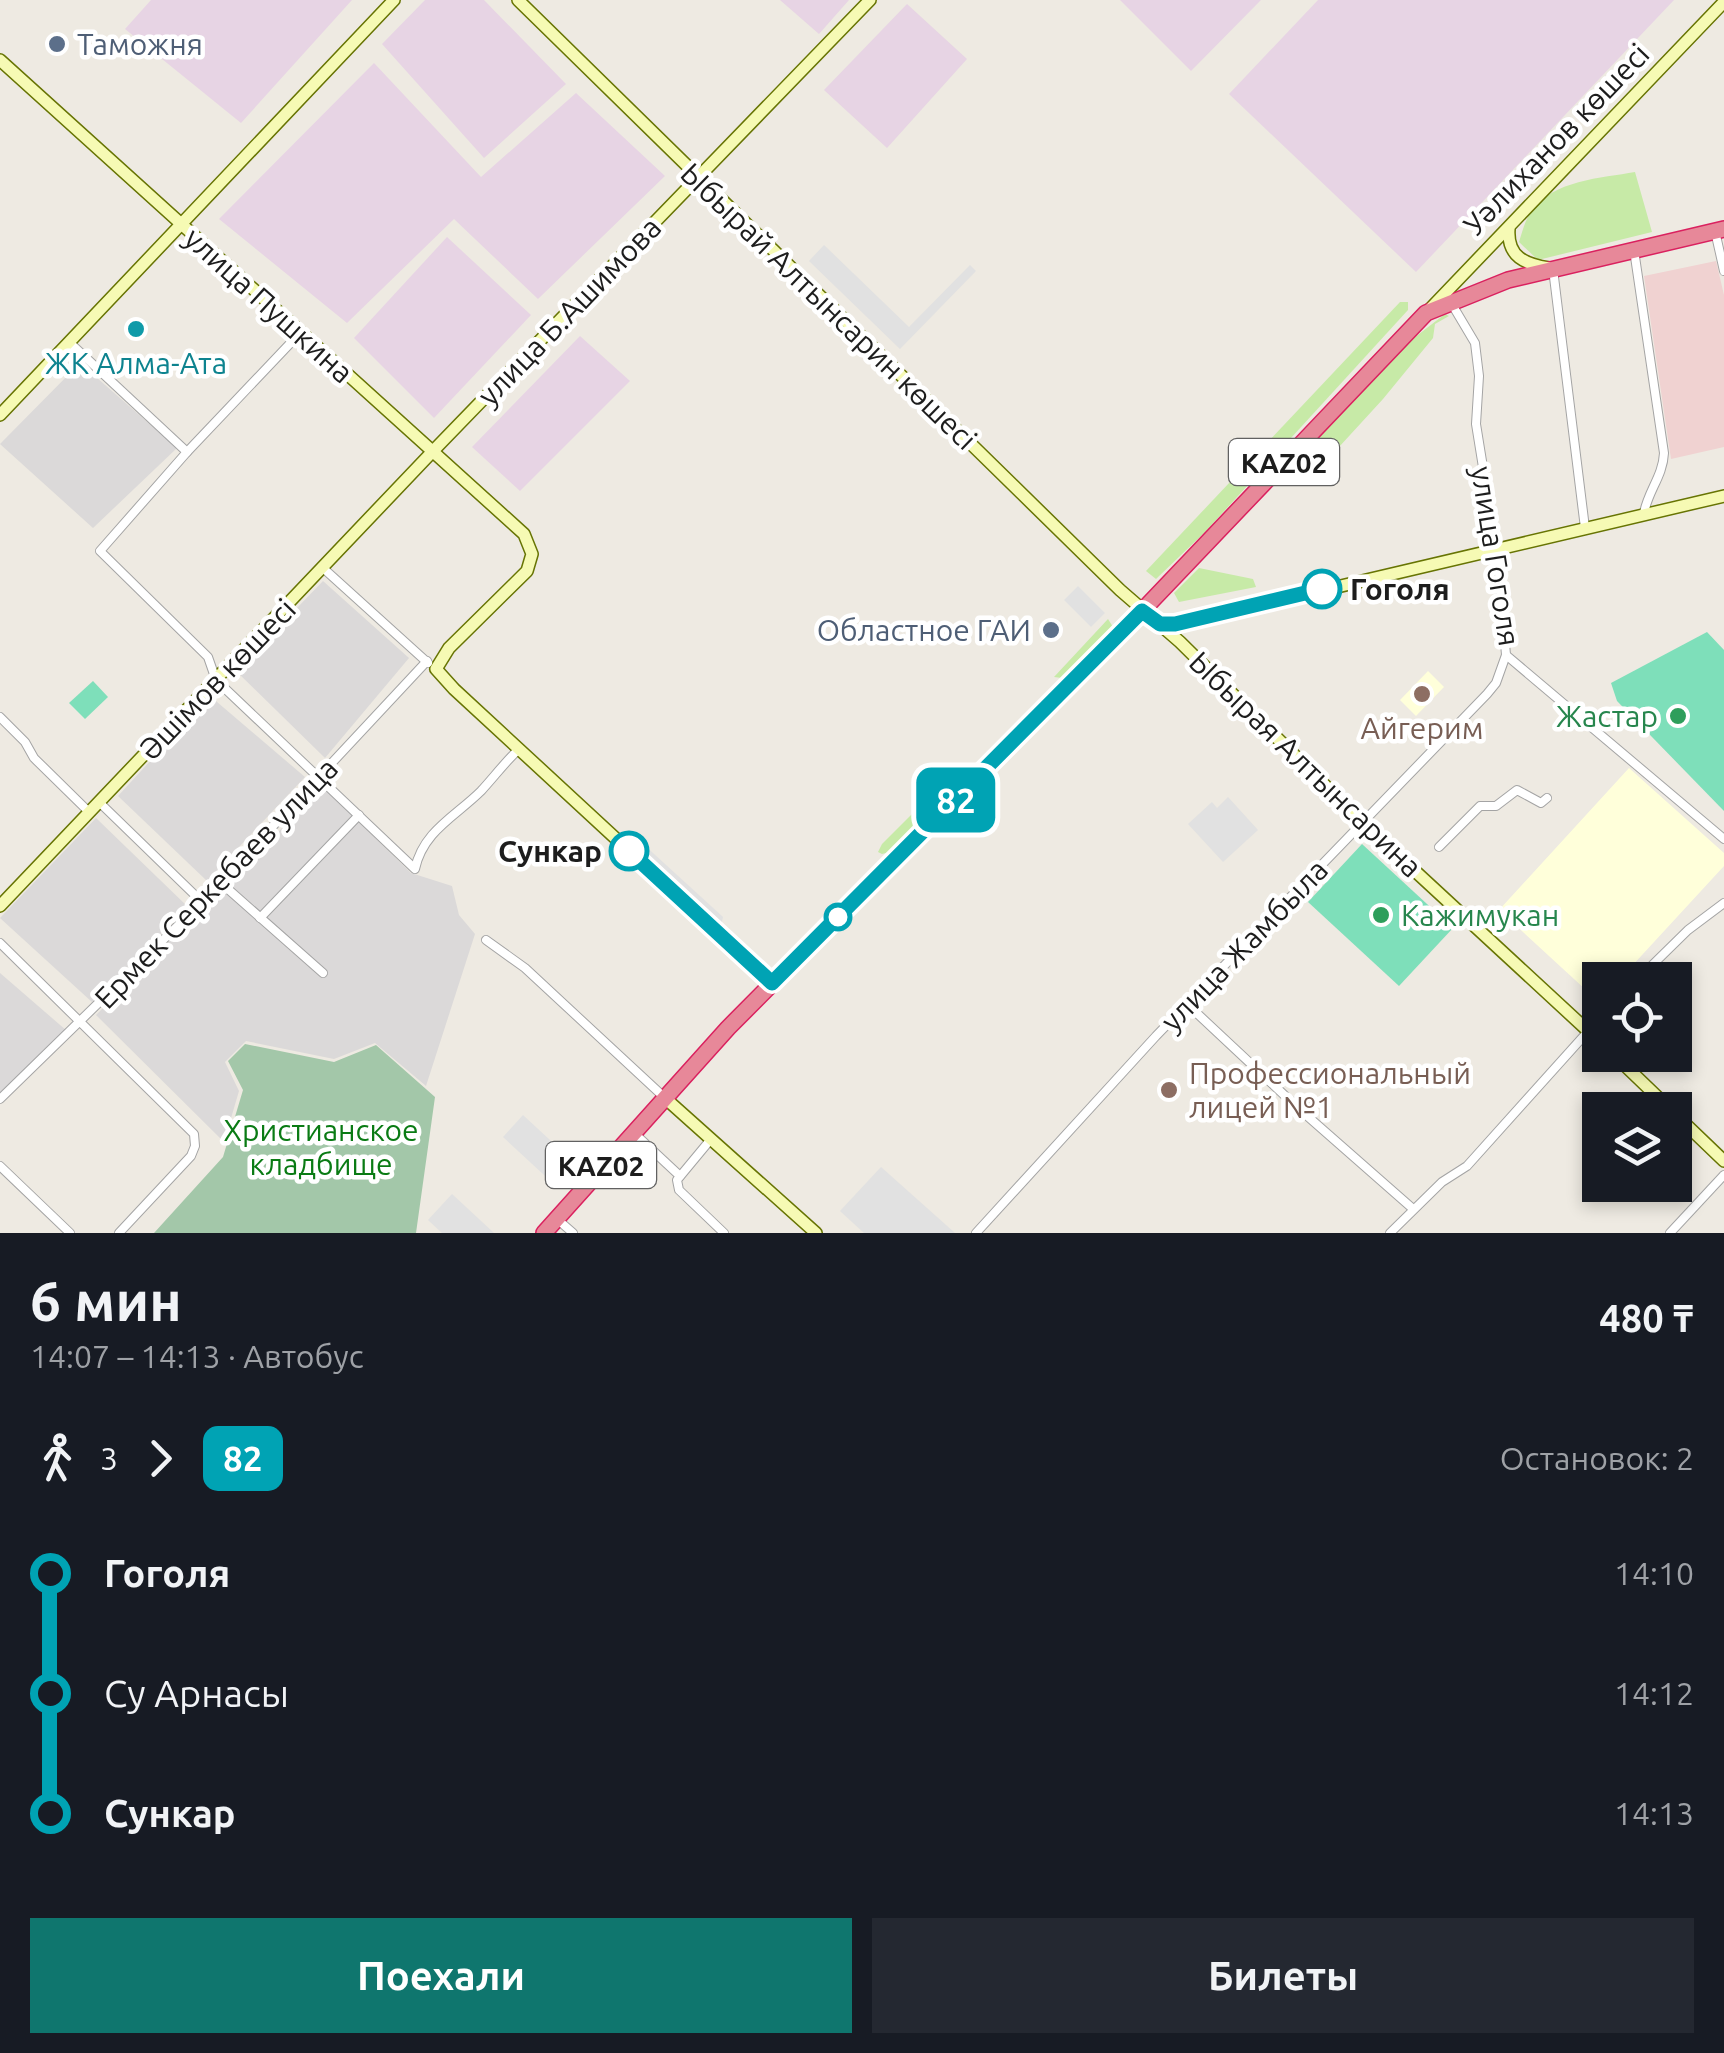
<!DOCTYPE html>
<html lang="ru">
<head>
<meta charset="utf-8">
<style>
	body { margin:0; font-family:Ubuntu,sans-serif; background:#242831; color:#f1f3f6; height:100vh; display:flex; flex-direction:column; font-size:38px; white-space:nowrap }
	* { box-sizing:border-box; margin:0 }
	p { font-size:32px; color:#9ea1a6 }
	.icon { flex:none; width:55px; height:55px; fill:none; stroke:currentColor; stroke-width:2; stroke-linecap:round; stroke-linejoin:round }
	.map { position:relative; height:1233px; overflow:hidden }
	.panel { display:flex; flex-direction:column; background:#171b24; flex:1 }
	.panel>* { flex:none }
	.badge { padding:0 20px; border-radius:15px; font-size:35px; line-height:65px }
	.controls { position:absolute; left:1582px; top:962px; display:grid; gap:20px }
	.controls a { display:grid; place-items:center; width:110px; height:110px; border-radius:0px; background:#171b24; box-shadow:0 5px 15px #0003; font-size:50px }
	.map>.badge { position:absolute; translate:-50% -50%; box-shadow:0 0 0 5px #fff }
	.legs { display:flex; align-items:center; gap:15px; height:110px; padding:0 30px; font-size:32px }
	.legs p { margin-inline-start:auto }
	.summary { display:flex; align-items:center; justify-content:space-between; height:170px; padding:0 30px }
	h1 { font-size:55px; font-weight:600; line-height:75px }
	.button { display:flex; gap:20px; margin-top:auto; padding:20px 30px }
	.button a { flex:1; height:115px; border-radius:0px; background:#0f766e; color:#fff; font-size:40px; font-weight:600; line-height:115px; text-align:center }
	.button a+a { background:#242831; color:#f1f3f6 }
	ul { padding:0 30px; list-style:none }
	li { display:flex; align-items:center; gap:35px; height:120px; font-size:38px }
	li i { display:grid; place-items:center; width:15px; height:100%; margin:0 12px; background:currentColor }
	li i::after { content:''; width:25px; height:25px; margin:-12px; border:8px solid; border-radius:50%; background:#171b24 }
	li p { margin-inline-start:auto }
	li:first-child i { background:linear-gradient(#0000 50%,currentColor 0) }
	li:last-child i { background:linear-gradient(currentColor 50%,#0000 0) }
	.map>svg:first-child { display:block }
	.residential { fill:#dbd9d9 }
	.commercial { fill:#f0d2d1 }
	.industrial { fill:#e7d4e4 }
	.education { fill:#ffffda }
	.grass { fill:#c7eaa7 }
	.cemetery { fill:#a3c7a9 }
	.pitch { fill:#7edfba }
	.parking { fill:#e1e1e1 }
	.lines { fill:none; stroke-linecap:round; stroke-linejoin:round }
	.street-casing { stroke:#a4a4a4; stroke-width:10 }
	.secondary-casing { stroke:#677403; stroke-width:14 }
	.highway-casing { stroke:#da215f; stroke-width:18 }
	.street { stroke:#fff; stroke-width:8 }
	.secondary { stroke:#f6fab4; stroke-width:11 }
	.highway { stroke:#e78899; stroke-width:15 }
	.line-1-casing { stroke:#fff; stroke-width:22 }
	.line-1 { stroke:#00a3b4; stroke-width:15 }
	.service-dot { fill:#5c6f8a; stroke:#fff; stroke-width:4 }
	.culture-dot { fill:#0f9aa8; stroke:#fff; stroke-width:4 }
	.stop-1-dot { fill:#fff; stroke:#00a3b4; stroke-width:5 }
	.education-dot { fill:#8d6e63; stroke:#fff; stroke-width:4 }
	.leisure-dot { fill:#2e9e5b; stroke:#fff; stroke-width:4 }
	.labels { text-anchor:middle; dominant-baseline:central; stroke-width:9; stroke-linejoin:round; paint-order:stroke }
	.shield { fill:#fff; stroke:#616161; stroke-width:2.5 }
	.shield-label { font-size:28px; font-weight:bold; fill:#1d1d1d }
	.service-label { font-size:30px; fill:#4e5e75; stroke:#fff; text-anchor:start }
	.street-label { font-size:30px; fill:#1d1d1d; stroke:#fff }
	.culture-label { font-size:30px; fill:#0d838f; stroke:#fff }
	.stop-label { font-size:30px; font-weight:bold; fill:#1d1d1d; stroke:#fff; text-anchor:start }
	.leisure-label { font-size:30px; fill:#27864d; stroke:#fff; text-anchor:end }
	.education-label { font-size:30px; fill:#785e54; stroke:#fff }
	.park-label { font-size:30px; fill:#0a7b14; stroke:#fff }
</style>
</head>
<body>
<div class="map">
<svg width="1724" height="1233" viewBox="0 0 1724 1233">
	<rect width="100%" height="100%" fill="#eeeae2"/>
	<g class="residential">
		<path d="M80,363l97,85 -84,80 -93,-84z"/>
		<path d="M323,581l86,77 -84,100 -89,-87z"/>
		<path d="M210,696l95,81 -98,104 -89,-85z"/>
		<path d="M323,787l88,86 41,13 7,29 16,19 -49,152 -51,-43 -41,16 -88,-18 -21,21 14,29 -15,51 -128,-127z"/>
		<path d="M96,818l92,89 -96,95 -92,-84z"/>
		<path d="M0,973l67,58 -67,67z"/>
	</g>
	<path class="commercial" d="M1716,261l8,34v152l-53,12 -27,-183z"/>
	<g class="industrial">
		<path d="M151,0h201l-111,123 -116,-94z"/>
		<path d="M425,0h59l82,84 -82,74 -102,-114z"/>
		<path d="M780,0h69l-30,34z"/>
		<path d="M1120,0h141l-70,71z"/>
		<path d="M1318,0h356l-258,272 -187,-178z"/>
		<path d="M907,4l60,55 -80,89 -63,-58z"/>
		<path d="M374,63l107,114 95,-84 89,83 -127,123 -84,-80 -107,104 -128,-104z"/>
		<path d="M447,237l84,78 -97,103 -80,-80z"/>
		<path d="M580,336l50,45 -110,110 -48,-44z"/>
	</g>
	<g class="education">
		<path d="M1428,671l16,16 -28,29 -16,-16z"/>
		<path d="M1629,768l95,85v13l-105,114h-19l-1,22 -100,-92z"/>
	</g>
	<g class="grass">
		<path d="M1635,172l17,60 -114,28 -19,-18c3,-9 6,-22 12,-30 21,-32 71,-34 104,-40z"/>
		<path d="M1400,302h8v8l-203,222 -49,47 -10,-8z"/>
		<path d="M1445,314l4,2 -14,8 -2,14 -50,61 -55,60 -16,9 -6,-17 95,-103z"/>
		<path d="M1199,568l54,11 3,8 -77,15 -5,-9z"/>
		<path d="M1108,619l5,8 -51,51 -8,-1z"/>
		<path d="M931,795l5,10 -46,47 -8,2 -4,-2 4,-8z"/>
	</g>
	<path class="cemetery" d="M245,1044l89,18 42,-17 59,52 -19,136h-262l69,-76 20,-67 -15,-29z"/>
	<g class="pitch">
		<path d="M1707,632l17,18v161l-107,-110 -6,-18z"/>
		<path d="M93,681l15,16 -23,22 -16,-16z"/>
		<path d="M1362,844l91,84 -54,58 -91,-84z"/>
	</g>
	<g class="parking">
		<path d="M824,245l85,82 61,-62 6,6 -76,78 -91,-88z"/>
		<path d="M1078,586l27,27 -14,14 -27,-27z"/>
		<path d="M1228,797l30,33 -35,32 -35,-38 24,-22 5,6z"/>
		<path d="M642,843l81,74 -2,9 -88,-80z"/>
		<path d="M523,1115l54,50 -20,22 -54,-50z"/>
		<path d="M881,1167l74,66h-91l-24,-22z"/>
		<path d="M452,1194l42,39h-52l-14,-13z"/>
	</g>
	<g class="lines">
		<g class="street-casing">
			<g id="street">
				<path d="M1715,231l9,40"/>
				<path d="M1634,250l30,203c-1,23 -16,38 -20,60"/>
				<path d="M1553,269l32,259"/>
				<path d="M1450,301l25,42 4,33 -3,48 22,136 8,95 218,184"/>
				<path d="M300,333l-113,119 -87,99 108,106 8,23 199,189c8,-38 41,-53 66,-78 13,-14 24,-29 38,-42"/>
				<path d="M69,342l118,110"/>
				<path d="M323,568l105,95"/>
				<path d="M0,717l25,25 9,16 55,54"/>
				<path d="M99,802l103,100"/>
				<path d="M1439,847l41,-41h16l21,-16 24,13 6,-5"/>
				<path d="M220,882l103,91"/>
				<path d="M260,918l99,-103"/>
				<path d="M486,940l39,28 140,130"/>
				<path d="M0,943l194,191 1,12 -4,10 -72,77"/>
				<path d="M1637,980l51,-50 36,-27"/>
				<path d="M1187,1004l110,103 115,101"/>
				<path d="M0,1099l202,-197 225,-241"/>
				<path d="M635,1134l45,42"/>
				<path d="M711,1139l-34,41 2,10 45,43"/>
				<path d="M0,1166l70,67"/>
				<path d="M557,1219l16,14"/>
				<path d="M976,1233l180,-197 331,-342 9,-11 10,-28"/>
				<path d="M1390,1233l52,-51 25,-16 133,-148"/>
				<path d="M1670,1233l54,-58"/>
			</g>
		</g>
		<g class="secondary-casing">
			<g id="secondary">
				<path d="M518,0l602,590 60,52 183,181 237,219"/>
				<path d="M0,60l524,474 8,20 -5,17 -78,77 -13,21 18,20 318,294"/>
				<path d="M1509,229c-2,28 16,35 40,39"/>
				<path d="M1429,310l295,-308"/>
				<path d="M0,415l394,-415"/>
				<path d="M1159,624l29,-2 536,-126"/>
				<path d="M0,906l434,-456 436,-450"/>
				<path d="M1614,1055l57,55"/>
				<path d="M665,1098l151,135"/>
				<path d="M1675,1114l49,47"/>
			</g>
		</g>
		<g class="highway-casing">
			<path id="highway" d="M544,1233l184,-205 414,-417 284,-298 82,-33 216,-51"/>
		</g>
		<use href="#street" class="street"/>
		<use href="#secondary" class="secondary"/>
		<use href="#highway" class="highway"/>
	</g>
	<g class="lines">
		<g class="line-1-casing">
			<path id="line-1" d="M629,851l143,132 370,-372 18,13h15l147,-35"/>
		</g>
		<use href="#line-1" class="line-1"/>
	</g>
	<g class="service-dot">
		<circle cx="57" cy="44" r="10"/>
		<circle cx="1051" cy="630" r="10"/>
	</g>
	<circle class="culture-dot" cx="136" cy="329" r="10"/>
	<g class="stop-1-dot">
		<circle cx="1322" cy="589" r="18"/>
		<circle cx="629" cy="851" r="18"/>
		<circle cx="838" cy="917" r="12"/>
	</g>
	<g class="education-dot">
		<circle cx="1422" cy="694" r="10"/>
		<circle cx="1169" cy="1090" r="10"/>
	</g>
	<g class="leisure-dot">
		<circle cx="1678" cy="716" r="10"/>
		<circle cx="1381" cy="915" r="10"/>
	</g>
	<g class="labels">
		<g class="shield">
			<rect x="1229" y="439" width="110" height="46" rx="8"/>
			<rect x="546" y="1142" width="110" height="46" rx="8"/>
		</g>
		<g class="shield-label">
			<text x="1284" y="462">KАZ02</text>
			<text x="601" y="1165">KАZ02</text>
		</g>
		<g class="service-label">
			<text x="77" y="44">Таможня</text>
			<text x="1031" y="630" text-anchor="end">Областное ГАИ</text>
		</g>
		<g class="street-label">
			<text transform="translate(1556 139) rotate(-46)">Уәлиханов көшесі</text>
			<text transform="translate(269 305) rotate(42)">улица Пушкина</text>
			<text transform="translate(829 306) rotate(44)">Ыбырай Алтынсарин көшесі</text>
			<text transform="translate(569 311) rotate(-46)">улица Б.Ашимова</text>
			<text transform="translate(1496 556) rotate(81)">улица Гоголя</text>
			<text transform="translate(217 679) rotate(-46)">Әшімов көшесі</text>
			<text transform="translate(1306 764) rotate(44)">Ыбырая Алтынсарина</text>
			<text transform="translate(216 883) rotate(-46)">Ермек Серкебаев улица</text>
			<text transform="translate(1244 945) rotate(-46)">улица Жамбыла</text>
		</g>
		<g class="culture-label">
			<text x="136" y="363">ЖК Алма-Ата</text>
		</g>
		<g class="stop-label">
			<text x="1350" y="589">Гоголя</text>
			<text x="602" y="851" text-anchor="end">Сункар</text>
		</g>
		<g class="leisure-label">
			<text x="1658" y="716">Жастар</text>
			<text x="1401" y="915" text-anchor="start">Кажимукан</text>
		</g>
		<g class="education-label">
			<text x="1422" y="728">Айгерим</text>
			<text x="1189" y="1073" text-anchor="start">Профессиональный<tspan x="1189" dy="34">лицей №1</tspan></text>
		</g>
		<g class="park-label">
			<text x="321" y="1130">Христианское<tspan x="321" dy="34">кладбище</tspan></text>
		</g>
	</g>
</svg>
<div class="controls">
<a><svg class="icon" aria-label="locate" viewBox="0 0 24 24"><circle cx="12" cy="12" r="6"/><path d="M12 2v4M12 18v4M2 12h4M18 12h4"/></svg></a>
<a><svg class="icon" aria-label="layers" viewBox="0 0 24 24"><path d="M12 4l9 5-9 5-9-5zM3 14l9 5 9-5"/></svg></a>
</div>
<b class="badge" style="left:956px;top:800px;background:#00a3b4;color:#fff">82</b>
</div>
<section class="panel">
<div class="summary"><div><h1>6 мин</h1><p>14:07 – 14:13 · Автобус</p></div><b>480 ₸</b></div>
<div class="legs"><svg class="icon" aria-label="walk" viewBox="0 0 24 24"><circle cx="13" cy="4" r="2"/><path d="M13 8l-2 6 4 7M11 14l-3 7M7 12l3-4h3l4 4"/></svg>3<svg class="icon" aria-label="forward" viewBox="0 0 24 24"><path d="M9 5l7 7-7 7"/></svg><b class="badge" style="background:#00a3b4;color:#fff">82</b><p>Остановок: 2</p></div>
<ul>
<li><i style="color:#00a3b4"></i><b>Гоголя</b><p>14:10</p></li>
<li><i style="color:#00a3b4"></i><span>Су Арнасы</span><p>14:12</p></li>
<li><i style="color:#00a3b4"></i><b>Сункар</b><p>14:13</p></li>
</ul>
<div class="button"><a>Поехали</a><a>Билеты</a></div>
</section>
</body>
</html>
